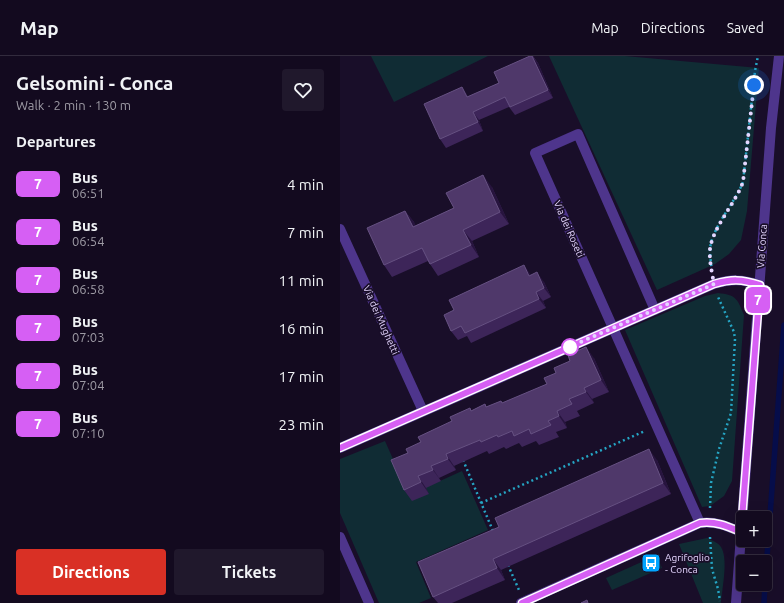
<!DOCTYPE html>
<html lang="en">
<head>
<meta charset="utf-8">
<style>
	body { margin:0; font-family:Ubuntu,sans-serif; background:#20182c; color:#f1f3f6; height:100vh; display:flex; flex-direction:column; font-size:15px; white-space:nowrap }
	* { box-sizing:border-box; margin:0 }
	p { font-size:13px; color:#9d9aa4 }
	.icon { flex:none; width:22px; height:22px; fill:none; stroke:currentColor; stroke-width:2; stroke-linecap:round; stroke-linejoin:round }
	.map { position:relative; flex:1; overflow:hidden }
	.drawer { display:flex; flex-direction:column; background:#130a1f; width:340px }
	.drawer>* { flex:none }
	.badge { padding:0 8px; border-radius:6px; font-size:14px; line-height:26px }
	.controls { position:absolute; left:396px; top:455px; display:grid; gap:8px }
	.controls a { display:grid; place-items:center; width:36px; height:36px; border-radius:4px; background:#130a1f; box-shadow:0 4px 16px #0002,0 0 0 1px #322b3d; font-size:20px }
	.you { position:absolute; width:20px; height:20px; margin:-10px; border:3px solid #fff; border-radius:50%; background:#1a73e8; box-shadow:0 0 0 6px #1a73e833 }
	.map>.badge { position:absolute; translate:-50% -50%; box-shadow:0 0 0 2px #fff }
	h2 { padding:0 16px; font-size:15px; line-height:36px }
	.round { display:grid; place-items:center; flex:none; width:42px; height:42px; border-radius:4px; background:#20182c }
	.headline { display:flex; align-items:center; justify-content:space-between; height:68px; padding:0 16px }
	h1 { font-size:19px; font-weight:600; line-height:30px }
	.button { display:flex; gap:8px; margin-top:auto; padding:8px 16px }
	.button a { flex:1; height:46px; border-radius:4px; background:#d93025; color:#fff; font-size:16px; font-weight:600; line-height:46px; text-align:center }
	.button a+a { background:#20182c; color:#f1f3f6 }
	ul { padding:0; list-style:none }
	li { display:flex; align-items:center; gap:12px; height:48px; padding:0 16px }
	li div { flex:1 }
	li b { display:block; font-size:15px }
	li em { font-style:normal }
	li .badge { min-width:44px; font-weight:700; text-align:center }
	header { display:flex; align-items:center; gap:24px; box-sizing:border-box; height:56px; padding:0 20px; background:#130a1f; border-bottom:1px solid #322b3d }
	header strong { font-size:19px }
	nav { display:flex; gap:22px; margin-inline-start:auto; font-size:14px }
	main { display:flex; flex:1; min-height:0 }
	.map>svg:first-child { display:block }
	.green { fill:#102c34 }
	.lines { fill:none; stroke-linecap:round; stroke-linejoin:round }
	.stream { stroke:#060d4a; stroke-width:5.5 }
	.path { stroke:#25a5c4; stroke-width:2.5; stroke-dasharray:2 3; stroke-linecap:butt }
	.minor { stroke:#4e358c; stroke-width:10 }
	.wall { fill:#3d2559 }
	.shaded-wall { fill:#27143e }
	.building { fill:#4f386a; stroke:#665182 }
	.line-casing { stroke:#fff; stroke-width:9 }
	.line { stroke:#d65ff4; stroke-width:6 }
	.walk { stroke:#e5d6ff; stroke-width:4; stroke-dasharray:0 7.2 }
	.stop-dot { fill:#fff; stroke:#d65ff4; stroke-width:2 }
	.labels { text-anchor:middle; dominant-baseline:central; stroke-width:3.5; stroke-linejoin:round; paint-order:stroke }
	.street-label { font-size:10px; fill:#e5d6ff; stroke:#190e29 }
	.poi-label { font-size:10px; fill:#e5d6ff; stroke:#190e29; text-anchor:start }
</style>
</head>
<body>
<header>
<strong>Map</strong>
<nav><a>Map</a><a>Directions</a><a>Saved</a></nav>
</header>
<main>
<section class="drawer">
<div class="headline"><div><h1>Gelsomini - Conca</h1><p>Walk · 2 min · 130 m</p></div><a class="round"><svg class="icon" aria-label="heart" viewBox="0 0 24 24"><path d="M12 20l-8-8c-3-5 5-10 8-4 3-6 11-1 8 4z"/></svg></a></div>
<h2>Departures</h2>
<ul>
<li><span class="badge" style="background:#d65ff4;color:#fff">7</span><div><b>Bus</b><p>06:51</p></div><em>4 min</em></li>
<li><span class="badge" style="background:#d65ff4;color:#fff">7</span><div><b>Bus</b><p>06:54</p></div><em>7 min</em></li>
<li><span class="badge" style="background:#d65ff4;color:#fff">7</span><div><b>Bus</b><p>06:58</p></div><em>11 min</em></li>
<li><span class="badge" style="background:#d65ff4;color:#fff">7</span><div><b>Bus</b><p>07:03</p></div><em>16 min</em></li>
<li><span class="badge" style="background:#d65ff4;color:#fff">7</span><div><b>Bus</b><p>07:04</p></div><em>17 min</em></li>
<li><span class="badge" style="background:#d65ff4;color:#fff">7</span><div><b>Bus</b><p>07:10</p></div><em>23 min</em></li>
</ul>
<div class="button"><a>Directions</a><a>Tickets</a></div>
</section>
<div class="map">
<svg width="444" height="547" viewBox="0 0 444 547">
	<rect width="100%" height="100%" fill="#190e29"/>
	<g class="green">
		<path d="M31,0h117l-94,46z"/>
		<path d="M209,0h76l134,12 -12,143 -6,29 -12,14 -14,10 -58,26z"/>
		<path d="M378,237c18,2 19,5 26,22l-12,166 -8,15 -14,10 -8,1 -77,-177 80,-34z"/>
		<path d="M45,385l24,54 53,-24 26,59 -72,32 15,36 -12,5h-40l-39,-90v-54z"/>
		<path d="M367,482c6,3 13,5 15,11 6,13 0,40 -1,54h-18l-24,-59z"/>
		<path d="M317,499l5,13 -50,22 -6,-12z"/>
	</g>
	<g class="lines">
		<g class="stream">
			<path d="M425,528l19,-259"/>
			<path d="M424,547l1,-19"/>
		</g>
		<g class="path">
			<path d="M372,215c-1,-7 -2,-15 -2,-22 2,-22 25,-46 33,-67l12,-111 3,-15"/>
			<path d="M123,404l30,71"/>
			<path d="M141,447l164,-72"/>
			<path d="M370,452l1,-25 8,-34 12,-36 4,-74 -1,-7 -16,-35"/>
			<path d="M370,481l2,32 6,20 2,12"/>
			<path d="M168,509l11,25"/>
		</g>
		<g class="minor">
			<path d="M0,173l83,182"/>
			<path d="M315,254l-77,-176 -43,19 165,370"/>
			<path d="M0,392l374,-164c18,-5 27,-5 46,1"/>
			<path d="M0,481l29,66"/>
			<path d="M181,547l179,-80c15,-2 27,3 41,9"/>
			<path d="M396,547l35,-475 8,-72"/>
		</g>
	</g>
	<g class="wall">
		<path d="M193,0l5,7 15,35 -38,17 -6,-8 -30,13 4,11 -37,17 -6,-9 28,-42 31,-14z"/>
		<path d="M152,131l17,37 -37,17 7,16 -41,19 -10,-15 -36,16 -8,-12 21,-54 9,11 1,4 39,-18z"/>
		<path d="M191,219l13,7 7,15 -8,4 3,7 -75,35 -4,-7 -9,4 -7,-9z"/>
		<path d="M254,302l15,34 -17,7 2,4 -17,8 3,5 -15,6 2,6 -11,4 3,5 -20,8 -3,-4 -14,6 -3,-4 -13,6 -2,-2 -15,7 -2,-3 -33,15 2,4 -17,8 2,3 -15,7 3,6 -17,7 -8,-11 4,-37 13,-11 31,-21 18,-13 1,3 14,-7 2,3 14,-6 2,2 44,-19z"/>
		<path d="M317,404l14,34 -170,76 4,10 -53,23h-14l-5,-6 -15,-35z"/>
	</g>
	<g class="shaded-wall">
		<path d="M192,0l6,7 15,35 -5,-8z"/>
		<path d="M122,31l6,9 5,10 -6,-9z"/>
		<path d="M133,56l6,8 4,11 -5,-9z"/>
		<path d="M143,119l9,12 17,37 -9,-12z"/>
		<path d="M65,155l9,11 7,17 -8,-12z"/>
		<path d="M123,174l9,11 7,16 -8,-12z"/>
		<path d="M184,209l7,10 -2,1z"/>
		<path d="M197,216l7,10 7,15 -7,-9z"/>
		<path d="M196,236l7,9 3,7 -7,-9z"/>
		<path d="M246,291l8,11 15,34 -8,-12z"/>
		<path d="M244,332l8,11 2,4 -8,-11z"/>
		<path d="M217,355l8,11 2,6 -8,-12z"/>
		<path d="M309,393l8,11 14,34 -8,-11z"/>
		<path d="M106,398l8,12 2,4 -8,-11z"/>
		<path d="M91,410l10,15 -8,-11z"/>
		<path d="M78,420l8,12 3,6 -8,-12z"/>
		<path d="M153,503l8,11 4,10 -8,-12z"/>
	</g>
	<g class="building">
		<path d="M190,0h2l16,34 -38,17 -5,-10 -32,15 5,10 -38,17 -16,-35 38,-17 5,10 32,-14 -5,-11z"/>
		<path d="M143,119l17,37 -37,18 8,15 -41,19 -8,-16 -38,17 -17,-37 38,-17 8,16 41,-19 -8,-15z"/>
		<path d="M184,209l5,11 8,-4 7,16 -8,4 3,7 -74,34 -4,-7 -10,5 -7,-16 10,-5 -5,-10z"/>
		<path d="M246,291l15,33 -17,8 2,4 -17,7 3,5 -15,7 2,5 -11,5 3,4 -20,9 -2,-5 -15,7 -2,-5 -14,6 -1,-2 -16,7 -1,-2 -34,14 2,5 -17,7 2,4 -15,6 3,6 -17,8 -13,-30 17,-7 -2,-4 15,-7 -3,-5 34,-16 -2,-4 20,-9 1,3 14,-7 1,3 15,-6 1,2 45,-19 -3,-6 12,-5 -2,-5 16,-7 -2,-6z"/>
		<path d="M309,393l14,34 -170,76 4,9 -64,29 -15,-35 81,-35 -4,-9z"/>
		<path d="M247,544l1,3h-7z"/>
	</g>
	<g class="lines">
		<g class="line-casing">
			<path id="line" d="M0,392l374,-164c18,-5 27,-5 46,1l-19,247c-14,-6 -25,-11 -41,-9l-178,80"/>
		</g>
		<use href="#line" class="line"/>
		<path class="walk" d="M230,291h-1l145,-63c-2,-11 -5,-24 -4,-35 3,-22 25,-45 33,-67l11,-97"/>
	</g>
	<defs>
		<g id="bus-square" transform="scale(1)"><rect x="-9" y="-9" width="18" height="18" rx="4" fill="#02a5ff" stroke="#190e29"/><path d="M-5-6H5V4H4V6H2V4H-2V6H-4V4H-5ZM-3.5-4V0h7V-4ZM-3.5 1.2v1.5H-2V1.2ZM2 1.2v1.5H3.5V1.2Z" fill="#fff"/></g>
	</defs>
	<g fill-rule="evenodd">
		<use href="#bus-square" x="311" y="507"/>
	</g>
	<circle class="stop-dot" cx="230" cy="291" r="8"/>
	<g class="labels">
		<g class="street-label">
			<text transform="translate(229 173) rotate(66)">Via dei Roseti</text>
			<text transform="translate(422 190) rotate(-86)">Via Conca</text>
			<text transform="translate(41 264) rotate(66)">Via dei Mughetti</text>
		</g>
		<g class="poi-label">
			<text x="325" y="501">Agrifoglio<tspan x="325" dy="12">- Conca</tspan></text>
		</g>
	</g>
</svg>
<div class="controls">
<a>+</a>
<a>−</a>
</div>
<div class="you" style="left:414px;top:29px"></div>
<b class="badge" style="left:418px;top:244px;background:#d65ff4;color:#fff">7</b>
</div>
</main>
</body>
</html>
